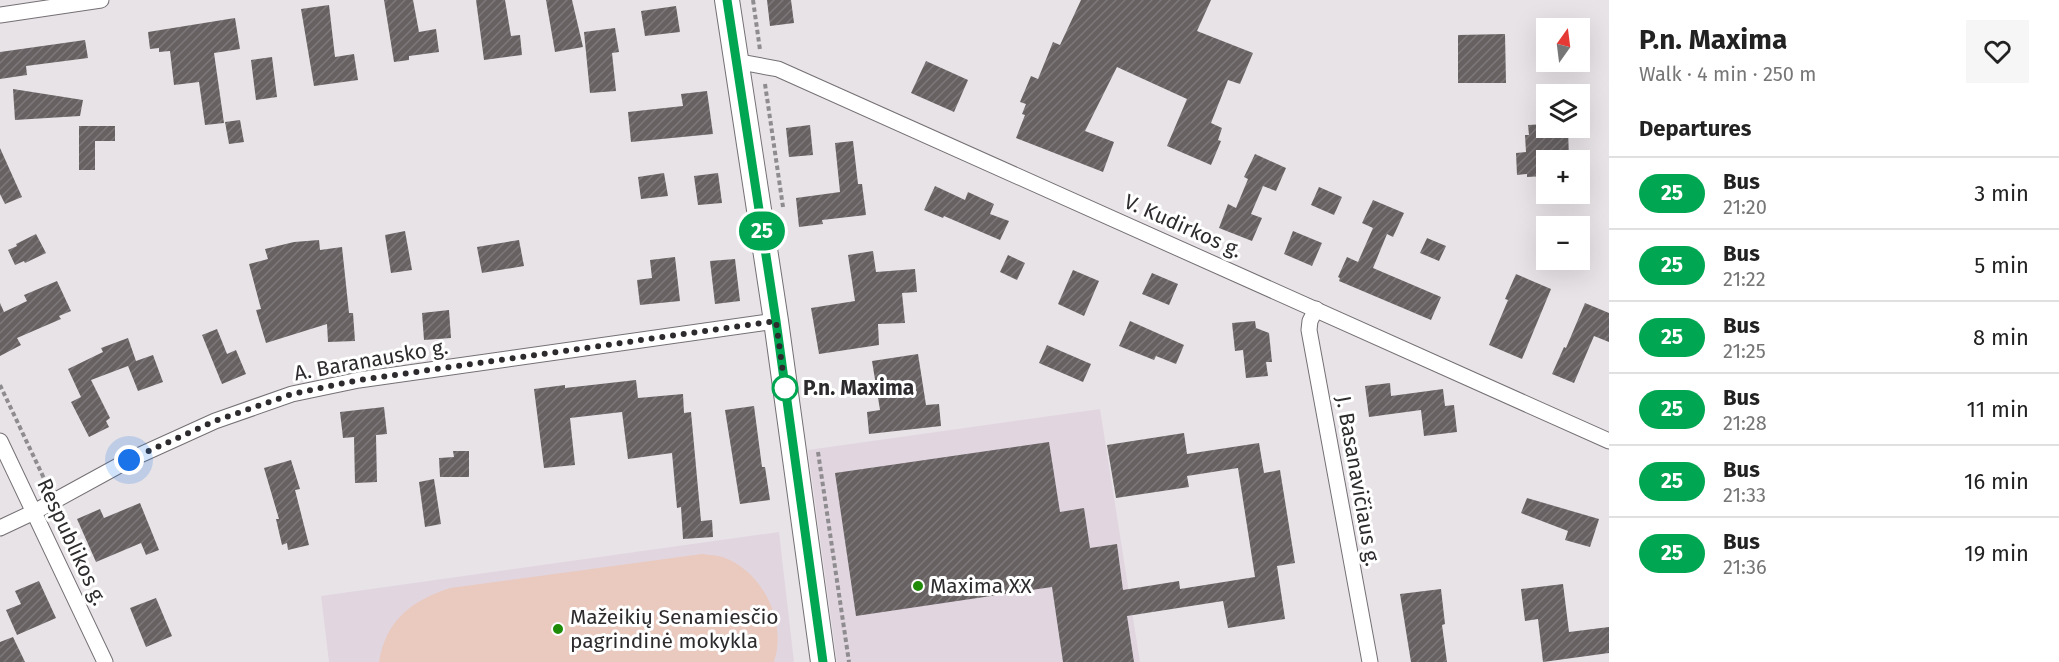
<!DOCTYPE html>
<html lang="en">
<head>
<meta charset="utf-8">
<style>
	body { margin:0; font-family:"Fira Sans",sans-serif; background:#f6f6f6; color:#222; height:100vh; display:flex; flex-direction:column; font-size:22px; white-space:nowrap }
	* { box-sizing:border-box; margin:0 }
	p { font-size:20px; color:#767676 }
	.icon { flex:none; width:33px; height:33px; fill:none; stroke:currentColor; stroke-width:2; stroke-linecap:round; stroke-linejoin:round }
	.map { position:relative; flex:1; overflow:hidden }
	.drawer { display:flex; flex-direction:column; background:#fff; width:450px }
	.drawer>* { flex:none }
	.badge { padding:0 12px; border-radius:20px; font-size:21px; line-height:39px }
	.needle { width:39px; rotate:14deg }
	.buttons { position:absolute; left:1536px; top:18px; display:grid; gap:12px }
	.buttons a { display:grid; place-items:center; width:54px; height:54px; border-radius:0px; background:#fff; box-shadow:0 6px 24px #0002; font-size:30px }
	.you { position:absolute; width:30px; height:30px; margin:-15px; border:4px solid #fff; border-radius:50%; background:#1a73e8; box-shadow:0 0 0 9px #1a73e833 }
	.map>.badge { position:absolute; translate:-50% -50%; box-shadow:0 0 0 3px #fff }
	h2 { padding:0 30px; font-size:22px; line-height:54px }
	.round { display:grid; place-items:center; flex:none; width:63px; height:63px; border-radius:0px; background:#f6f6f6 }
	.headline { display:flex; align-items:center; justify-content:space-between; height:102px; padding:0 30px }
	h1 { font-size:28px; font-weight:700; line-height:45px }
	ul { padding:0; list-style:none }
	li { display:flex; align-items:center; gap:18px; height:72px; padding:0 30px; border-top:2px solid #e0e0e0 }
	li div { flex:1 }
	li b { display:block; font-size:22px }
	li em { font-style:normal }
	li .badge { min-width:66px; font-weight:700; text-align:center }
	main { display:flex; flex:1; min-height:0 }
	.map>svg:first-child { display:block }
	.built { fill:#e1d6e0 }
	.garden { fill:#eac9be }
	.building { fill:url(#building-hatch) }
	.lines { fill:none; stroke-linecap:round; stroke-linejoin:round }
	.street-casing { stroke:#747074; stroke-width:17 }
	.primary-casing { stroke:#747074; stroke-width:26 }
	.path { stroke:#8f8c8f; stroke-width:4; stroke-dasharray:4.5 3; stroke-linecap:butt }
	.street { stroke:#fff; stroke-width:15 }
	.primary { stroke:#fff; stroke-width:24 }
	.line-casing { stroke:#fff; stroke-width:14 }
	.line { stroke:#00a651; stroke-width:9 }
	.walk { stroke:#2d2b2d; stroke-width:6; stroke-dasharray:0 10.8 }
	.stop-dot { fill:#fff; stroke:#00a651; stroke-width:3 }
	.poi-dot { fill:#1f8b08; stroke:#fff; stroke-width:2 }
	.labels { text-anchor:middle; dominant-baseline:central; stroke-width:6; stroke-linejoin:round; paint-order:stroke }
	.street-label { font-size:21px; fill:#2d2b2d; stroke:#fff }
	.stop-label { font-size:21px; font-weight:bold; fill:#2d2b2d; stroke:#fff; text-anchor:start }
	.poi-label { font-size:21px; fill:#2d2b2d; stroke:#fff; text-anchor:start }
</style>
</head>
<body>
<main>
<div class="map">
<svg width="1609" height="662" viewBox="0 0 1609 662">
	<defs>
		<pattern id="building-hatch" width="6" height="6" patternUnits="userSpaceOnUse" patternTransform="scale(1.5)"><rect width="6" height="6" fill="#676162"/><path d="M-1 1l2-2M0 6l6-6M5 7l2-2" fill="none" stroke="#7d787a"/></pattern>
	</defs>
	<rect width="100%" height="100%" fill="#e8e3e7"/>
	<g class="built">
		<path d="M1100,409l40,253h-303l-29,-212z"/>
		<path d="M779,532l15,130h-465l-8,-66z"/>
	</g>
	<path class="garden" d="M702,554c7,1 16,1 23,4 39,15 62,65 49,104h-395c7,-42 32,-61 71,-74z"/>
	<g class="building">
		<path d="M384,0h29l6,32 17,-3 3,23 -30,4v4l-15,2z"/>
		<path d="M476,0h29l6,36 9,-1 2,20 -38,5z"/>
		<path d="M546,0h26l11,47 -28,5z"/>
		<path d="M767,0h24l3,23 -24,3z"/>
		<path d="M1081,0h130l-14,31 56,22 -13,31 -12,-4 -17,43 11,5 -4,12 3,1 -10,24 -44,-19 20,-47 -70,-32 -32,64 29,11 -11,30 -87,-34 9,-23 -3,-1 4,-10 -6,-2 11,-26 7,3 15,-37 7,3z"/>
		<path d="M329,5l6,52 19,-3 4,26 -44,6 -13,-77z"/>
		<path d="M676,6l4,26 -35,4 -4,-25z"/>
		<path d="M235,18l5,31 -26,4 10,70 -19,2 -6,-43 -25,3 -4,-34 -11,1v-4l-9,1 -2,-17z"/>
		<path d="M615,28l4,24 -7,1 4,38 -26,2 -6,-61z"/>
		<path d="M1505,34l1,49h-48v-48z"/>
		<path d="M85,40l3,18 -62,8 1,9 -27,4v-27z"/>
		<path d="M272,57l5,40 -21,3 -5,-40z"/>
		<path d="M926,61l42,19 -14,32 -43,-19z"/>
		<path d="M13,89l70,11 -3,16 -65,4z"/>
		<path d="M707,91l6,43 -82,8 -3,-30 55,-6 -2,-12z"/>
		<path d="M240,120l4,22 -15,2 -4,-22z"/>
		<path d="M1546,124v4h22l1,32h-23v16l-19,1v-3l-10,1 -1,-22 10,-1 -1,-17h4l-1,-10z"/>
		<path d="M810,125l3,30 -24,2 -3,-29z"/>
		<path d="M79,126h36v15h-20v29h-16z"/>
		<path d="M853,141l5,43h4l4,31 -44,5 1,4 -24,3 -3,-29 44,-6 -5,-49z"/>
		<path d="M0,148l22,49 -17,7 -5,-10z"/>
		<path d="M1255,154l31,14 -10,23 -13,-5 -12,28 11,4 -10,23 -33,-13 9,-24 8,4 12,-29 -4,-2z"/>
		<path d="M664,173l4,23 -27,3 -3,-22z"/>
		<path d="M718,173l4,30 -24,2 -4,-29z"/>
		<path d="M935,186l30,14 3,-8 26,12 -4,10 19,7 -9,19 -56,-24 -1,2 -19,-8z"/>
		<path d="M1319,187l23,10 -8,18 -23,-10z"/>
		<path d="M1373,200l31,13 -11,24 -6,-3 -14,34 68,29 -10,23 -92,-39 1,-3 -2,-1 9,-20 11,5 15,-34 -11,-5z"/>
		<path d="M405,231l7,39 -21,3 -6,-38z"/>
		<path d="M1293,231l29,12 -10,23 -28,-12z"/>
		<path d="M36,234l10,19 -21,10 -1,-2 -9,4 -7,-15 9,-4 -1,-2z"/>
		<path d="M1427,238l19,8 -7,15 -19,-8z"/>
		<path d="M319,240l1,10 22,-3 7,66h4l2,28 -27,1 -1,-18 -61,19 -10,-33 5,-1 -12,-45 19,-5 -3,-10 29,-7z"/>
		<path d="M519,240l5,26 -42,7 -5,-26z"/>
		<path d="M873,251l3,21 39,-3 2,23 -15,1 3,30 -27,1 1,21 -60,9 -8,-46 44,-7 -7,-46z"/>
		<path d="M1008,255l17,8 -8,17 -17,-8z"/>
		<path d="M675,257l5,44 -40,4 -3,-25 15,-2 -2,-18z"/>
		<path d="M735,259l5,42 -25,3 -5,-43z"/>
		<path d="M1073,270l26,11 -15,35 -26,-12z"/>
		<path d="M1152,273l26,11 -9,21 -27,-11z"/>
		<path d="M1516,274l35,15 -29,70 -33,-14 19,-45 -3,-1z"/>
		<path d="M57,281l14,30 -12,5 2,3 -44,19 4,7 -21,11v-53l4,9 23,-11 -3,-6z"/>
		<path d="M1585,303l24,10v29l-15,-6 -20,47 -22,-9 12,-27 2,1z"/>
		<path d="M449,310l2,28 -27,2 -2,-27z"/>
		<path d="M1130,321l54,24 -8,19 -20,-8 -2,4 -35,-14z"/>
		<path d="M1255,321l1,7 13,5 3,29h-6l2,14 -22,2 -3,-28 -8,1 -3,-28z"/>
		<path d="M217,329l10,25 9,-4 10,24 -24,10 -20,-49z"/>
		<path d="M128,338l8,23 17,-6 10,27 -25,9 -10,-25 -37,14 19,38 -4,3 3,6 -20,10 -18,-35 10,-5 -13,-28 35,-17 -2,-4z"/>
		<path d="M1047,345l44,19 -8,18 -44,-19z"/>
		<path d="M918,354l8,51 13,-1 2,22 -72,8 -2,-22 13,-2 -8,-49z"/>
		<path d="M636,380l2,18 45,-4 1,19 7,-1 10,109 11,-1 1,17 -30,2 -2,-32 -4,1 -5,-55 -44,6 -6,-47 -52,6 5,47 -31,3 -10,-79 31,-4v3z"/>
		<path d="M1390,383l1,13 52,-7 2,17 9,-1 3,27 -33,4 -3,-26 -52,7 -4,-31z"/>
		<path d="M754,406l8,61h3l5,33 -30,4 -15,-94z"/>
		<path d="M384,407l3,27 -11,1 1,47 -22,1 -1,-46 -11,1 -3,-26z"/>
		<path d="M1184,433l3,21 72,-11 5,30 16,-3 15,93 -18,3 8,53 -57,9 -5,-27 -96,15 7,46h-71l-11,-75 -196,29 -21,-143 214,-31 11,70 24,-4 6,40 27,-4 6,46 56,-9 1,8 75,-12 -17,-109 -51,8 2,11 -73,11 -9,-53z"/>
		<path d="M453,451h16v26h-29l-1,-19 15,-1z"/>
		<path d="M291,460l9,29 -5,1 14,55 -21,5 -1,-7 -5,2 -6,-26h3l-15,-51z"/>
		<path d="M434,479l7,45 -16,3 -6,-45z"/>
		<path d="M1527,498l72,21 -9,28 -25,-7 3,-9 -47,-18z"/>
		<path d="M140,503l19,47 -13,5 -5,-12 -45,19 -19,-43 23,-10 4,9z"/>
		<path d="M39,581l17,37 -39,17 -11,-25 15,-6 -6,-13z"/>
		<path d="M1563,584l6,48 40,-5v26l-66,9 -5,-43 -13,2 -4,-32z"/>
		<path d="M1441,589l4,35 -3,1 5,37h-36l-11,-68z"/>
		<path d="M156,598l16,38 -26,11 -16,-39z"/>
		<path d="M13,637l12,25h-25v-20z"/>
	</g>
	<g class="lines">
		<g class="street-casing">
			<g id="street">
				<path d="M0,15l101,-15"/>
				<path d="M735,61l43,8 831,372"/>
				<path d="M1316,309l-6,12 -1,9 61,332"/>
				<path d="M0,441l105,221"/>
				<path d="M0,528l34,-16 95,-52 86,-39 77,-27 67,-14 417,-59"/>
			</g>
		</g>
		<g class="primary-casing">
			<path id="primary" d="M727,0l49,321 47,341"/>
		</g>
		<g class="path">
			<path d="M753,0l7,50"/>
			<path d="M765,84l18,123"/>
			<path d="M0,385l48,102"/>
			<path d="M818,452l31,210"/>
		</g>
		<use href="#street" class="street"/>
		<use href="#primary" class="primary"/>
	</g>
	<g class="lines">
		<g class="line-casing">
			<path id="line" d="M727,0l49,321 47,341"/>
		</g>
		<use href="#line" class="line"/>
		<path class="walk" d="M129,460l86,-39 77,-27 67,-14 417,-59 9,67"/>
	</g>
	<circle class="stop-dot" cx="785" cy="388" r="12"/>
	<g class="poi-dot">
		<circle cx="918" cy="586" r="6"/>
		<circle cx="558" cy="629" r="6"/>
	</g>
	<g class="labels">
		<g class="street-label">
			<text transform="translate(1183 226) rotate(24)">V. Kudirkos g.</text>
			<text transform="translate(371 360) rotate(-10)">A. Baranausko g.</text>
			<text transform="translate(1358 481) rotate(80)">J. Basanavičiaus g.</text>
			<text transform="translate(72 542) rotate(65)">Respublikos g.</text>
		</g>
		<g class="stop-label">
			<text x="803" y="388">P.n. Maxima</text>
		</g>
		<g class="poi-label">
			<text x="930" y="586">Maxima XX</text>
			<text x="570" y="617">Mažeikių Senamiesčio<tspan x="570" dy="24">pagrindinė mokykla</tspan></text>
		</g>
	</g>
</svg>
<div class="buttons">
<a><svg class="needle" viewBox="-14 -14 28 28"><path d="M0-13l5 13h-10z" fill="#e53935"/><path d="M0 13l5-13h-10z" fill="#767676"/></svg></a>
<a><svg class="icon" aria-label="layers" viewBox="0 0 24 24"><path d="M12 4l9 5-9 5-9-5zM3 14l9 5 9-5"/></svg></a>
<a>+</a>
<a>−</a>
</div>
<div class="you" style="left:129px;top:460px"></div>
<b class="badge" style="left:762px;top:231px;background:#00a651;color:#fff">25</b>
</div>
<section class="drawer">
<div class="headline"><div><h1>P.n. Maxima</h1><p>Walk · 4 min · 250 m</p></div><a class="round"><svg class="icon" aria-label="heart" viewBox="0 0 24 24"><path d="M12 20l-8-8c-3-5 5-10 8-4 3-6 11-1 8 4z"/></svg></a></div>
<h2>Departures</h2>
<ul>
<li><span class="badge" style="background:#00a651;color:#fff">25</span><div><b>Bus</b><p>21:20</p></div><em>3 min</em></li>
<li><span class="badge" style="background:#00a651;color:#fff">25</span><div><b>Bus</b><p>21:22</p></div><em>5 min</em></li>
<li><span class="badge" style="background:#00a651;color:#fff">25</span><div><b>Bus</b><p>21:25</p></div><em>8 min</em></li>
<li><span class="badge" style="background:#00a651;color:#fff">25</span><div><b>Bus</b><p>21:28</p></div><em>11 min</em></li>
<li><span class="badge" style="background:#00a651;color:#fff">25</span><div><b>Bus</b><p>21:33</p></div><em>16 min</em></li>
<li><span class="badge" style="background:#00a651;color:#fff">25</span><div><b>Bus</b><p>21:36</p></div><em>19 min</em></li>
</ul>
</section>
</main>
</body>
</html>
